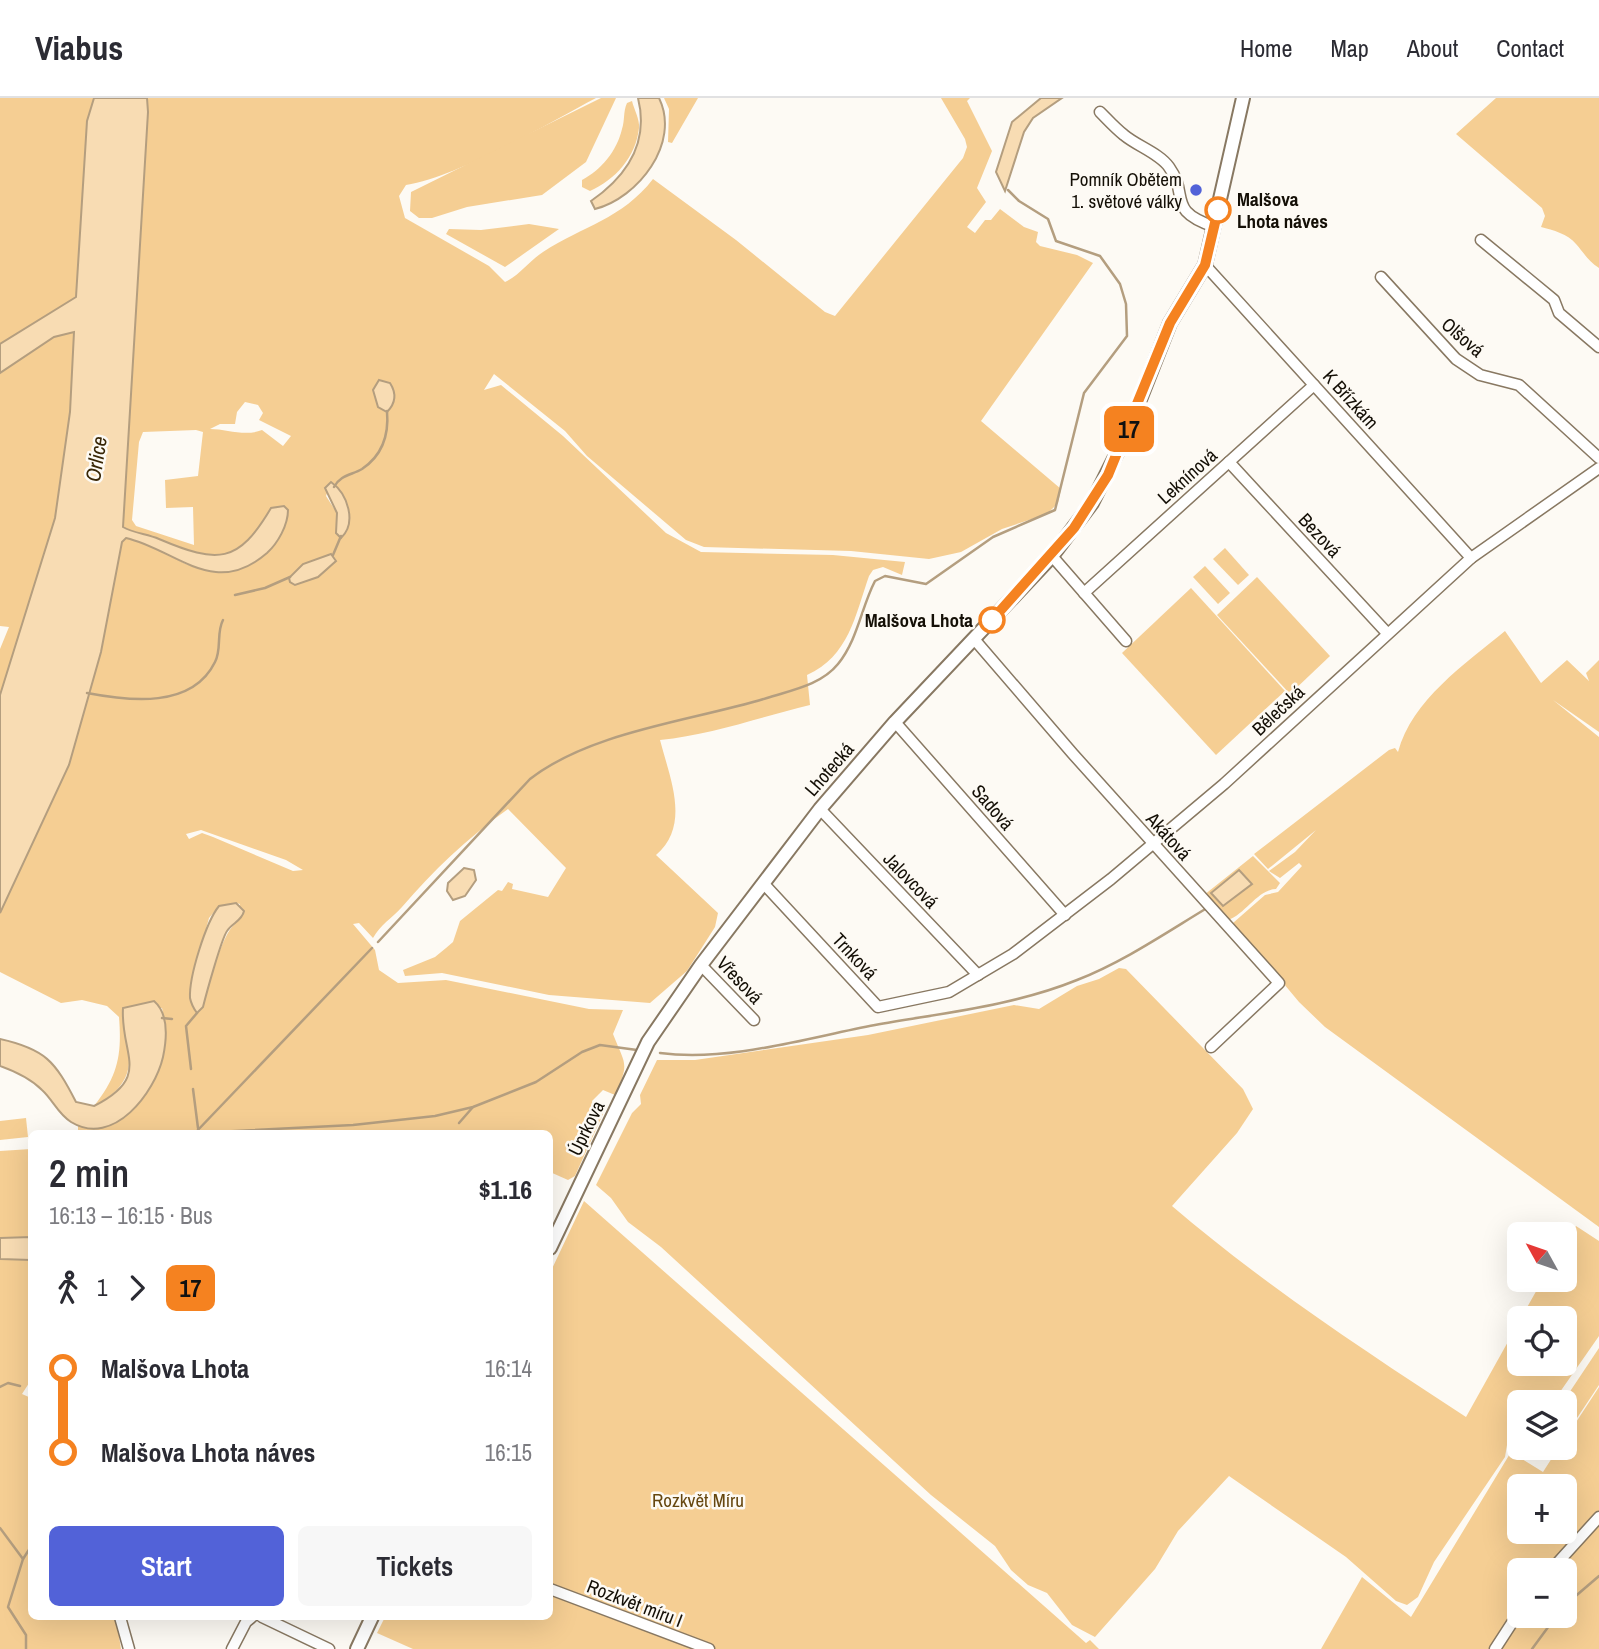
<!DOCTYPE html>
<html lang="en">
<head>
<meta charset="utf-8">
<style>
	body { margin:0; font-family:"Archivo Narrow",sans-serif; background:#f7f7f7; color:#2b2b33; height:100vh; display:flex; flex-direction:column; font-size:26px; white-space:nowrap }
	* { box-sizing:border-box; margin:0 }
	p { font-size:23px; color:#7c7c81 }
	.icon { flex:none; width:38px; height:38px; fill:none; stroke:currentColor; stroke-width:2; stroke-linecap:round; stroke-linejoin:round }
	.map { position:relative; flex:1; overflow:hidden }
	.side { position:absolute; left:28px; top:1032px; width:525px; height:490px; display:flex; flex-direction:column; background:#fff; border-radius:10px; box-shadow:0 7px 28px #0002 }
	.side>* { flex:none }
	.badge { padding:0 14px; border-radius:10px; font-size:24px; line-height:46px }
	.needle { width:46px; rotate:310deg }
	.tools { position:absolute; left:1507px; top:1124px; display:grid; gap:14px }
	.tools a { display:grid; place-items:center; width:70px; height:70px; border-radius:10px; background:#fff; box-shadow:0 7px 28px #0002; font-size:35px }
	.map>.badge { position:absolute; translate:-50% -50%; box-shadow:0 0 0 4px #fff }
	.legs { display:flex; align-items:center; gap:10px; height:77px; padding:0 21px; font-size:23px }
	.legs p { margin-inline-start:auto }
	.overview { display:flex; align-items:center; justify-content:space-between; height:119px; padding:0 21px }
	h1 { font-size:38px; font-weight:600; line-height:52px }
	.button { display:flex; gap:14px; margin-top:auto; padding:14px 21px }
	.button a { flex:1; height:80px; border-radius:10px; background:#5262d8; color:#fff; font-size:28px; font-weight:600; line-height:80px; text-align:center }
	.button a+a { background:#f7f7f7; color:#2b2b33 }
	ul { padding:0 21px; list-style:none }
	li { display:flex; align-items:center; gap:24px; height:84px; font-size:26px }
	li i { display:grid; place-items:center; width:10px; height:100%; margin:0 9px; background:currentColor }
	li i::after { content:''; width:18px; height:18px; margin:-9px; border:5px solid; border-radius:50%; background:#fff }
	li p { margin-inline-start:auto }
	li:first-child i { background:linear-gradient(#0000 50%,currentColor 0) }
	li:last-child i { background:linear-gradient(currentColor 50%,#0000 0) }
	header { display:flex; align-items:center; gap:42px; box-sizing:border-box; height:98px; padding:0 35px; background:#fff; border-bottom:2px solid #e1e1e2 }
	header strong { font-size:33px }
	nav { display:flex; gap:38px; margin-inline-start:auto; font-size:24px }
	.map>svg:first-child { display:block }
	.green { fill:#f5ce93; fill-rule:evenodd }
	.water { fill:#f8dcb3; stroke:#b49e7f; stroke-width:2 }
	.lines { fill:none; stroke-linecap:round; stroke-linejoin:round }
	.stream { stroke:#b49e7f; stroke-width:2.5 }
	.minor-casing { stroke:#887862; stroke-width:13 }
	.tertiary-casing { stroke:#887862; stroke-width:16 }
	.minor { stroke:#fff; stroke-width:10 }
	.tertiary { stroke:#fff; stroke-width:12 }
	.line-1-casing { stroke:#fff; stroke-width:16 }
	.line-1 { stroke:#f58220; stroke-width:10 }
	.poi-dot { fill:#5262d8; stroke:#fdfaf4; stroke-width:2.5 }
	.stop-1-dot { fill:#fff; stroke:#f58220; stroke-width:3.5 }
	.labels { text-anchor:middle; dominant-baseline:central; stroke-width:5; stroke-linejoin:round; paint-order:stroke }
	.poi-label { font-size:19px; fill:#140f06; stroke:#fdfaf4; text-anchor:end }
	.stop-label { font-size:19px; font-weight:bold; fill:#140f06; stroke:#fdfaf4; text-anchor:start }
	.street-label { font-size:19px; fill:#140f06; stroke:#fdfaf4 }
	.park-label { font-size:19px; fill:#66470f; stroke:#fdfaf4 }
	.water-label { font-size:21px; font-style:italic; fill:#392706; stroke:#fdfaf4 }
</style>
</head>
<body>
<header>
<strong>Viabus</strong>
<nav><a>Home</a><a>Map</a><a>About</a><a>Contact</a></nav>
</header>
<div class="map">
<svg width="1599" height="1551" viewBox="0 0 1599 1551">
	<rect width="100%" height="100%" fill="#fdfaf4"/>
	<g class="green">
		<path d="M0,0h94l-7,23 -11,176 -76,47z"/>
		<path d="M147,0h449c-49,26 -138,79 -190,87l-7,11 6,22 84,48 16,16c15,-7 24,-21 38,-30 40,-26 79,-33 110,-73l83,61 89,72 10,4 128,-158 4,-11 -2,-8 -24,-41h29l-3,3 25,50 -15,37 9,14 -19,25 8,6 10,-13h6l9,-11 24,18 14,5 -2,10 4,4 37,9 16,8 -112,158 80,68 -3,14 -11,11 -45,15 -41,23 -32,7 -78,-8 -147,-4 -18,-7 -99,-84 -22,-25 -71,-57 -10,16 17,-5 62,51 103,97 35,19 132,3 72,7 -3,13 -19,-8 -10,3 -4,6c-14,40 -20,80 -62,99l3,30c-50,12 -99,30 -150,35 10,39 31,85 -4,115l62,58 -3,14 -28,44 -37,32 -101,-8 -107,-22 -37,3 -2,-6 32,-13 11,-9 7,-6 7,-21 38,-31 4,1 6,-9 5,2 -1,5 36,8 18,-29 -58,-59c-42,30 -75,62 -106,98 -11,12 -21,17 -29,31l-14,-15 -6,1 22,26 4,20 19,13 48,-3 143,29 34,1 -10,24c12,31 17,28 2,61l-12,-5 -11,11 2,7 9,6 -28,62 -7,4 -18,-8v-38h-472v-9l20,3 68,-100 -4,-20 -39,7c9,43 15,68 -29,91 24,-30 28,-51 25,-89l-12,-11 -25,-6 -21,3 -61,-31v-59l69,-148 20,-72 33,-151 4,-4c54,13 71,53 133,21l13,-51c-34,56 -54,56 -113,31 -12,-5 -26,-6 -37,-12zM245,304l13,3 5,8 -4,7 32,16 -8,10 -21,-16c-17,7 -35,-1 -52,-1l10,-5h15l2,-12zM196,332l7,2 -5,44 -33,4 1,28 27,-1 1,38 -58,-19 -4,-6 7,-78 4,-10zM331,384c17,11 20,35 14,52l-9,-1 1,-20 -11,-17zM201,732l85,30 17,10 -10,1 -80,-34 -11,-4 -13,6 -3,-5zM236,805l4,1 -5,20c-13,9 -28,66 -32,83l-9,-33 15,-56 10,-12z"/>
		<path d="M601,0h15l-30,64 -44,33 -75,12 -35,11h-13l-9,-7 1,-19z"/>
		<path d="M664,0h34l-26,45 -4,-1 1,-33z"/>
		<path d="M1496,0h103v170c-11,-7 -15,-15 -23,-24 -8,-10 -23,-14 -35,-17l4,-11 -3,-8 -86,-74z"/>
		<path d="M632,3c2,8 8,19 7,27 -3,29 -24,52 -49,63l-8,-4v-7c19,-10 35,-29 40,-51 3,-9 1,-17 5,-26z"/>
		<path d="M529,126l30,5 -54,38 -59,-33 3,-5 32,1z"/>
		<path d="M74,233l-4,81 -15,106 -55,177v-46l9,-22 -9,-1v-253l54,-36z"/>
		<path d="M1225,450l24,27 -11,10 -25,-26z"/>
		<path d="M1205,468l25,27 -12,11 -25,-27z"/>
		<path d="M1257,479l73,79 -40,38 -73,-79z"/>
		<path d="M1191,490l94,103 -69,64 -94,-102z"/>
		<path d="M1505,533l36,52 26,-23 22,21 -3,-8 13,-13v72l-46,-32 46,37v490l-274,-200 -26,-25 -66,-79 32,-28 13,-3 24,-26 -3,-3 -19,15 -11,-7 26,-19 21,-22 -48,39 -14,-15 135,-104 6,-2 3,4c14,-52 67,-88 107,-121z"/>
		<path d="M1253,758l27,27 -4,6c-19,1 -30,25 -48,31l-24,-25z"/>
		<path d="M1119,870l7,1 117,120 10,20 -16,24 -65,73c91,78 193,145 294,211l53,-95v41h45v-45h-43l22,-39h21l1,-34 11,-19 23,15v95l-46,66h-34v42l-12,1 -2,12 -71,105 -16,35 -11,8 -11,-4 -50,-44 -117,-81 -51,55 -23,38 -60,68 -23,-12 -25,-32 -19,-8 -17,-15 -16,-24 -64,-51 -270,-248 -33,-25 -17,-24 -15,-13 36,-72 9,-9 -1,-9 17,-35h38l173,-25 146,-30 25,4 38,-23 22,-7z"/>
		<path d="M26,1020l2,19 -28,3v-19z"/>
		<path d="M31,1051v88l-31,1v-87z"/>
		<path d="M584,1103l502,442 4,-3 9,9h-686l-36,-16 8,-16h165v-344z"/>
		<path d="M0,1161l32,1 -1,120 -9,14 9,4 1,219h84l5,32h-121z"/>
		<path d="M1599,1250v37l-34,51 -2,-34z"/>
		<path d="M1599,1289v262h-278l41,-72 49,40 100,-165 32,20 16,-25h5l1,-8zM1519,1388h45v45h-45zM1519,1472h45v45h-45z"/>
	</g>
	<g class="water">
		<path d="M94,0h53l1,14 -25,415c10,6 24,7 36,12 59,25 79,25 112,-31l13,-2 4,4c0,15 -10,33 -21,43 -53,46 -90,-3 -141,-15l-4,4 -21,110 -32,113 -69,148v-218l55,-177 15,-106 4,-80 -20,5 -54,36v-29l76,-47 11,-176z"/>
		<path d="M638,0h21c22,45 -21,100 -64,111l-4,-8c36,-25 58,-59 47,-103z"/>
		<path d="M1041,0h21l-29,20 -9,14 -19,59 -9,-19 16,-50z"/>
		<path d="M379,282l11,3c7,11 6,20 -3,29l-9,-5 -5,-17z"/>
		<path d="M331,384c17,12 26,41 10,56l-5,-5 1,-20 -12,-25z"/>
		<path d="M331,456l5,7 -18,16 -23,8 -5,-3 -1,-4 14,-14z"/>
		<path d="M464,770l10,2 2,10 -11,16 -12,4 -6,-9 1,-8z"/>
		<path d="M1239,772l13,14 -29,22 -12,-13z"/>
		<path d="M236,805l8,8c-2,10 -12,12 -17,20 -6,9 -21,64 -24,76l-6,6c-3,-4 -6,-10 -7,-15 -1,-22 16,-76 29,-92z"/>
		<path d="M154,903c15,13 13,37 9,56 -8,35 -49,91 -92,65 -13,-8 -18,-22 -29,-32 -11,-11 -28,-19 -42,-24v-27c45,10 55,22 76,63l18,4c59,-30 26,-51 29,-98z"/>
		<path d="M31,1139v23l-31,-1v-21z"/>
	</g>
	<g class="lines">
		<g class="stream">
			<path d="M334,389c6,-12 18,-12 28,-18 21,-14 27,-35 25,-58"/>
			<path d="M333,457l8,-19"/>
			<path d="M235,497l30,-7 25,-11"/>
			<path d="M87,595c42,8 105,16 128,-31 7,-13 1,-29 8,-42"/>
			<path d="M378,844l152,-163c62,-48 162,-58 237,-81 25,-8 54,-13 71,-34 20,-25 23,-56 37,-83l10,-5 41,8 67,-47 62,-27 29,-117 43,-57 -1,-32 -6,-20 -20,-28 -44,-15 -8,-22 -29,-18 -11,-11"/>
			<path d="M162,920l10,1"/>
			<path d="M660,955c70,9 146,-15 215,-28 67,-12 138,-19 202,-45 46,-18 87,-46 130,-72"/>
			<path d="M191,971l-5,-43 11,-13"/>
			<path d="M193,991l5,39"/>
			<path d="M459,1025l14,-16"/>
			<path d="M196,1034l176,-184"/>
			<path d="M196,1035l157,-8 82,-9 38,-9 63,-25 46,-30 18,-7 37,5"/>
			<path d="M448,1036l2,-2"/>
			<path d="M0,1289l8,-4 12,3"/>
			<path d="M0,1430l23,31"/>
			<path d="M1564,1508l35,-30"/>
			<path d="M26,1551v-14l-18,-28 15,-48 9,-14"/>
			<path d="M1532,1551l25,-34"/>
		</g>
		<g class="minor-casing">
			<g id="minor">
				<path d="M1100,14c8,8 15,16 24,23 13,11 35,18 45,32 21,29 -4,43 46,60"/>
				<path d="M1481,142l73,60 5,13 40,34"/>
				<path d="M1205,167l266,293"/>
				<path d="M1381,179l75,82 24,16 39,10 80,73"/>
				<path d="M1229,364l158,171"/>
				<path d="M1052,458l74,85"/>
				<path d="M1084,495l230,-208"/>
				<path d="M974,541l99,115 206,229 -68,64"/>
				<path d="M895,624l170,193"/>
				<path d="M820,711l158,166"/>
				<path d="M763,785l115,124 71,-15 64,-38 98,-75 113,-95 247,-226 128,-90"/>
				<path d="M701,867l53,55"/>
				<path d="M1551,1472l48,-53"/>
				<path d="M550,1491l159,60"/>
				<path d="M120,1519l9,32"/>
				<path d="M262,1519l67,32"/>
				<path d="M232,1551l14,-27 6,-5"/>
				<path d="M1495,1551l24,-37"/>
			</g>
		</g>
		<g class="tertiary-casing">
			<g id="tertiary">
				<path d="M550,1150l98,-206 53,-77 119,-156 75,-87 157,-166 40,-53 34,-68 44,-112 35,-58 38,-167"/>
				<path d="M357,1551l15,-32"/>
			</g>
		</g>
		<use href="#minor" class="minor"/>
		<use href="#tertiary" class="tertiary"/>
	</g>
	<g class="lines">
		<g class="line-1-casing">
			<path id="line-1" d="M992,522l82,-92 34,-53 62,-152 35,-58 13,-55"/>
		</g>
		<use href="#line-1" class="line-1"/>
	</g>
	<circle class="poi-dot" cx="1196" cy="92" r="7"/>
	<g class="stop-1-dot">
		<circle cx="1218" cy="112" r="12"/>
		<circle cx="992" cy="522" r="12"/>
	</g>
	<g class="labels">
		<g class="poi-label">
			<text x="1182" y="81">Pomník Obětem<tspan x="1182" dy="22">1. světové války</tspan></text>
		</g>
		<g class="stop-label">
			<text x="1237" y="101">Malšova<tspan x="1237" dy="22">Lhota náves</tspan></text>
			<text x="973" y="522" text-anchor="end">Malšova Lhota</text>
		</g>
		<g class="street-label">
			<text transform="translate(1463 239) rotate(41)">Olšová</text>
			<text transform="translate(1351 301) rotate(48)">K Břízkám</text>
			<text transform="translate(1187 378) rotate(-42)">Leknínová</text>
			<text transform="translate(1320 437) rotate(47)">Bezová</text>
			<text transform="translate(1278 612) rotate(-43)">Bělečská</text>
			<text transform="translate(829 671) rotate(-49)">Lhotecká</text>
			<text transform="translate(993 709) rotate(49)">Sadová</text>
			<text transform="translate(1169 738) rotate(48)">Akátová</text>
			<text transform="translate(911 782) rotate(46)">Jalovcová</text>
			<text transform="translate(855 858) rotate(47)">Trnková</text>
			<text transform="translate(740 882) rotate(47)">Vřesová</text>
			<text transform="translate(586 1030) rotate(-64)">Úprkova</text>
			<text transform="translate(635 1505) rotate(21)">Rozkvět míru I</text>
		</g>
		<g class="park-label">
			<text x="698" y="1402">Rozkvět Míru</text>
		</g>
		<g class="water-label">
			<text transform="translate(96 361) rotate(-81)">Orlice</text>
		</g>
	</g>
</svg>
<div class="tools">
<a><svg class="needle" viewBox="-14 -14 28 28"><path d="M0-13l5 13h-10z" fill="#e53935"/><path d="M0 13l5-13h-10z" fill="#7c7c81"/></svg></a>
<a><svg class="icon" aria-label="locate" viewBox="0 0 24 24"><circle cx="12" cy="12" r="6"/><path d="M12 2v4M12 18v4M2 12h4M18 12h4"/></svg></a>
<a><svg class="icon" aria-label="layers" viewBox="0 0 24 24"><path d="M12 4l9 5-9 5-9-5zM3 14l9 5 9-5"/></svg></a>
<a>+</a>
<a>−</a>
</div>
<b class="badge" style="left:1129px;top:331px;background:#f58220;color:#111">17</b>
<section class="side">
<div class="overview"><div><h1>2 min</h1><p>16:13 – 16:15 · Bus</p></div><b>$1.16</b></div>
<div class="legs"><svg class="icon" aria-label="walk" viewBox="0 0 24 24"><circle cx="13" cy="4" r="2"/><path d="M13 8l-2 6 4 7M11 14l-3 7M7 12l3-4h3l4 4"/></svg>1<svg class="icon" aria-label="forward" viewBox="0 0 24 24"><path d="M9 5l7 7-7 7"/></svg><b class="badge" style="background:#f58220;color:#111">17</b></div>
<ul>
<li><i style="color:#f58220"></i><b>Malšova Lhota</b><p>16:14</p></li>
<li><i style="color:#f58220"></i><b>Malšova Lhota náves</b><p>16:15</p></li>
</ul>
<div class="button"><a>Start</a><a>Tickets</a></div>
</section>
</div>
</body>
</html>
